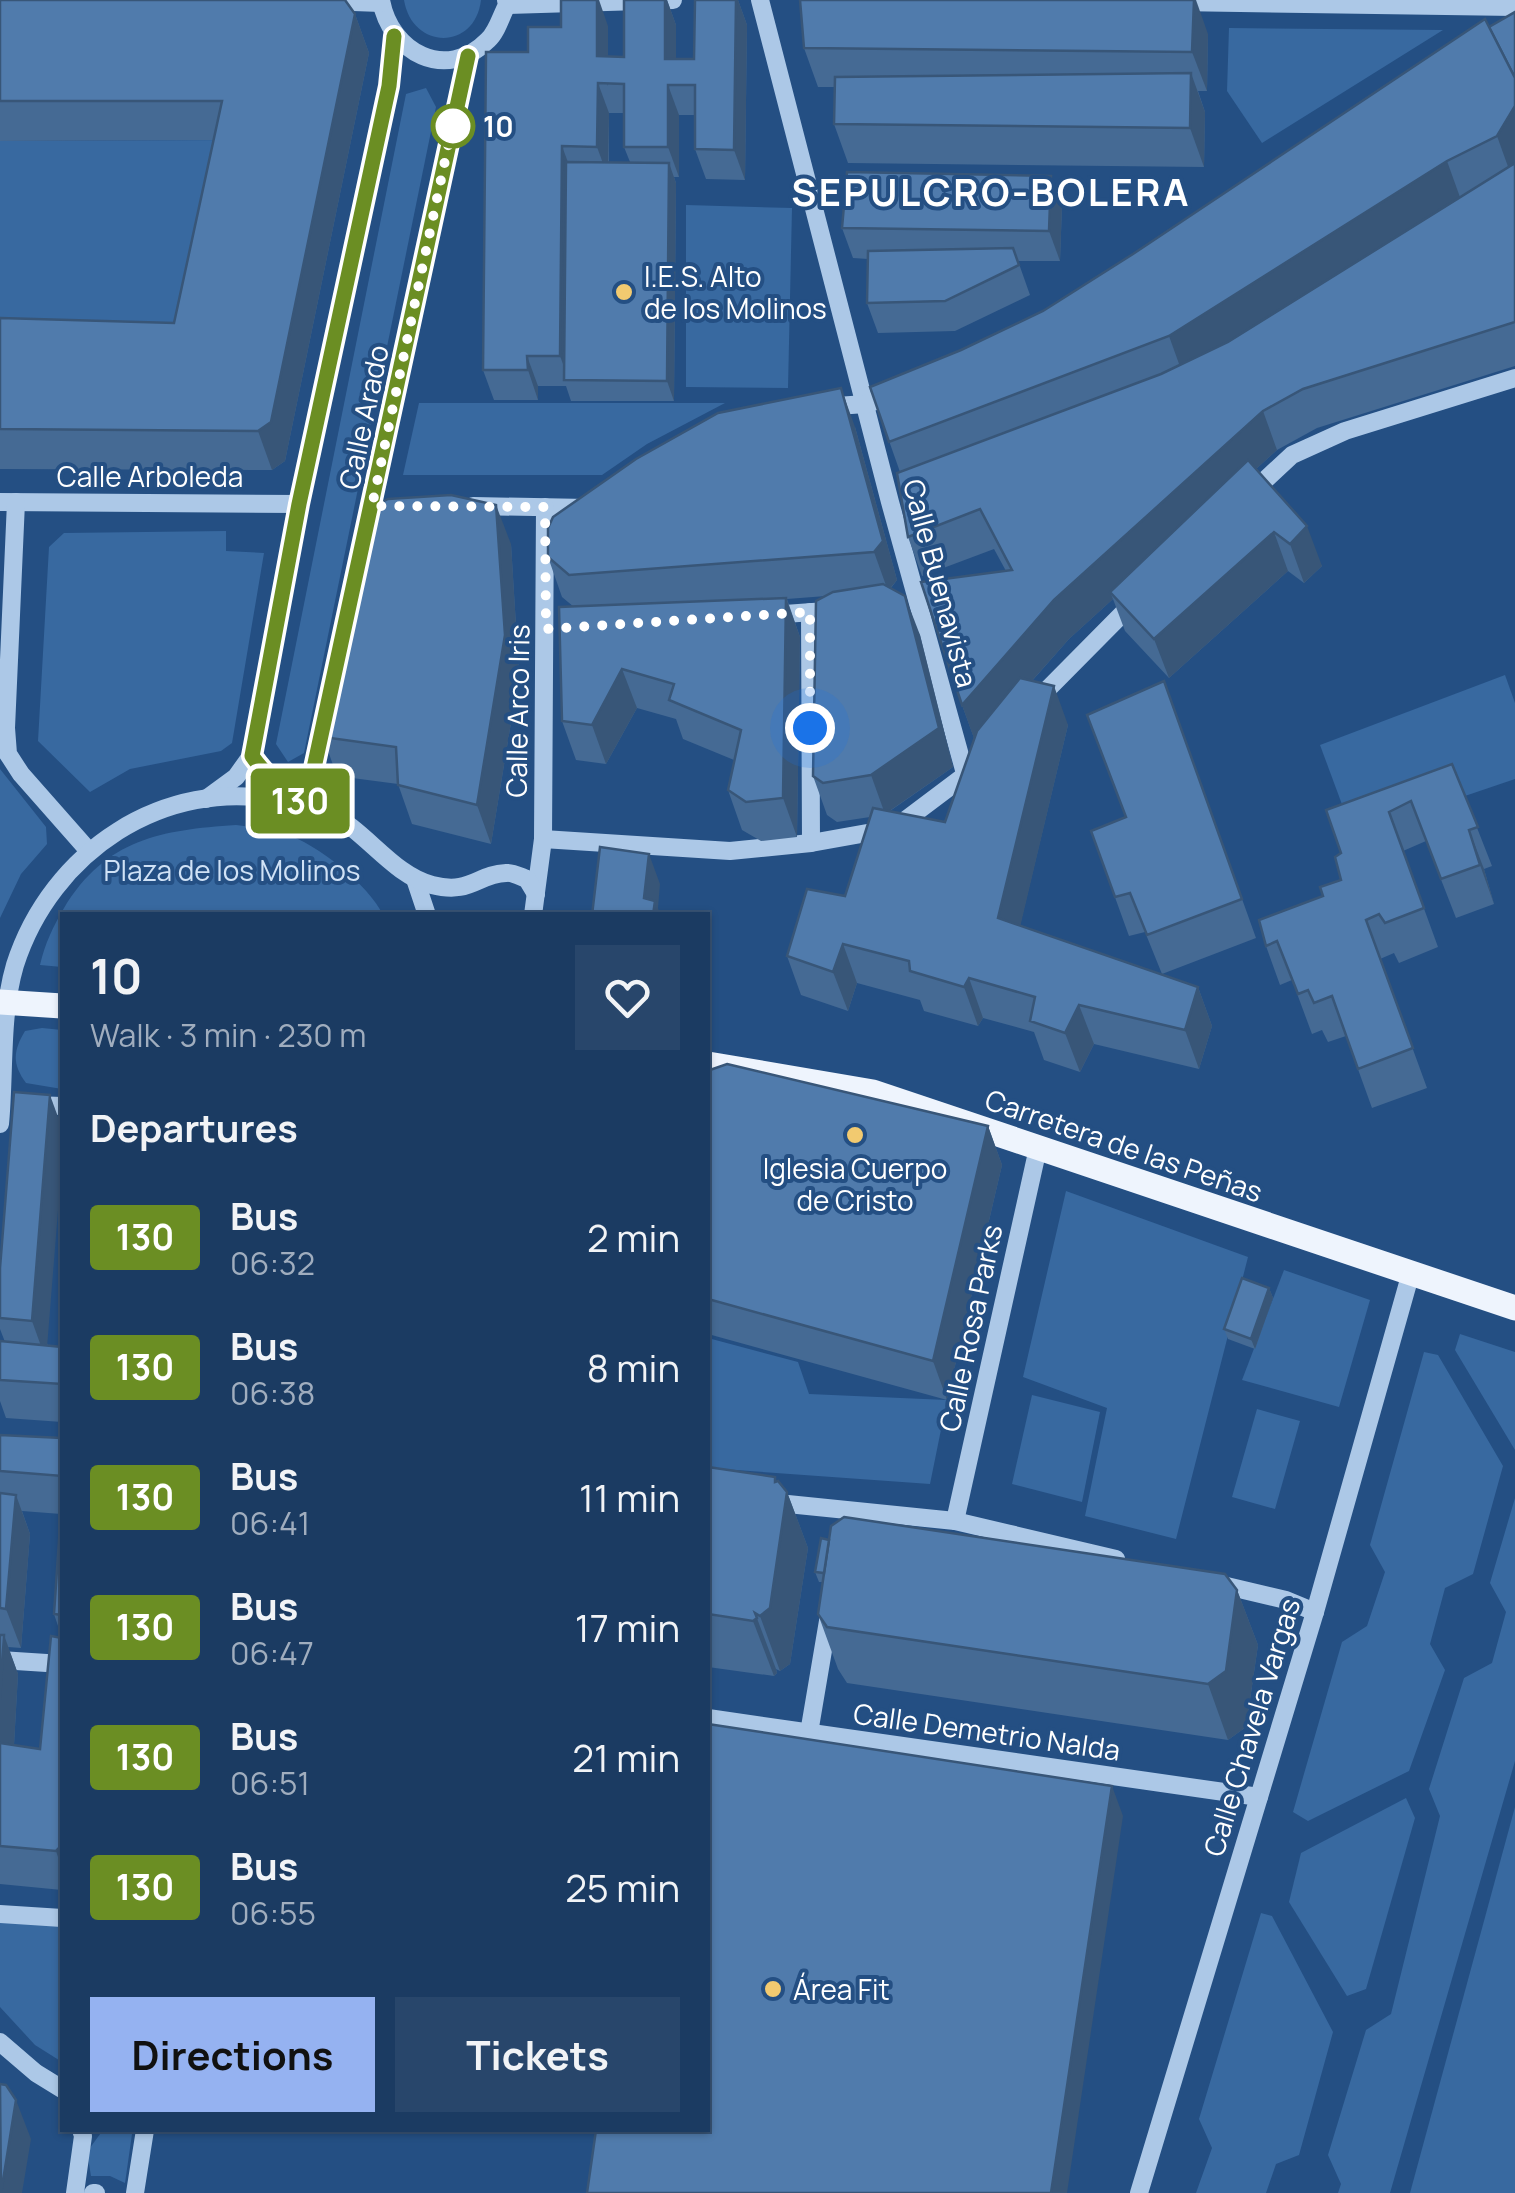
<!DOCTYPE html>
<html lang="en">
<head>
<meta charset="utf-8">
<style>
	body { margin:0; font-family:Manrope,sans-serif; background:#28466b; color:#f1f3f6; height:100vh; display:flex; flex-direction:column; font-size:38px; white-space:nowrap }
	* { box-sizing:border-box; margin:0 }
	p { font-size:32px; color:#a0adbe }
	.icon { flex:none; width:55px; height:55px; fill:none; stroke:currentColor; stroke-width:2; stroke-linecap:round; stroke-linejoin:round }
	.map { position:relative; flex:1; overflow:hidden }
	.drawer { position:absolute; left:60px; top:912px; width:650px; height:1220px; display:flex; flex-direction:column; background:#1b3b62; border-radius:0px; box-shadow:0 2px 8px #0004,0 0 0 2px #395577 }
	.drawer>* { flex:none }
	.badge { padding:0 20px; border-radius:8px; font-size:35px; line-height:65px }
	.you { position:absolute; width:50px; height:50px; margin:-25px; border:8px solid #fff; border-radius:50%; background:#1a73e8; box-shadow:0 0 0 15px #1a73e833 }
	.map>.badge { position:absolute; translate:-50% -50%; box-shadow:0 0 0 5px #fff }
	h2 { padding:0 30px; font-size:38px; line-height:90px }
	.round { display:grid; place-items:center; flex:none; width:105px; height:105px; border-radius:0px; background:#28466b }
	.overview { display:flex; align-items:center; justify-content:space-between; height:170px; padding:0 30px }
	h1 { font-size:48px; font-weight:700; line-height:75px }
	.primary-button { display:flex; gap:20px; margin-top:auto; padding:20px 30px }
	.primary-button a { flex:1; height:115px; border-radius:0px; background:#95b2f1; color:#111; font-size:40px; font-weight:700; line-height:115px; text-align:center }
	.primary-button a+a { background:#28466b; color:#f1f3f6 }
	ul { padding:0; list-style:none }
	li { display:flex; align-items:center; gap:30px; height:130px; padding:0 30px }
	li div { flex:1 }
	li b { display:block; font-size:38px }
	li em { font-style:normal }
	li .badge { min-width:110px; font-weight:700; text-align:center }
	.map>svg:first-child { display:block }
	.green { fill:#3869a0 }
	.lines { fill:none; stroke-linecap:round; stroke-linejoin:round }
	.minor { stroke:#acc8e7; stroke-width:18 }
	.major { stroke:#eef4fd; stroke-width:25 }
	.wall { fill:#456a94; fill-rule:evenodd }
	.shaded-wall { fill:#385678 }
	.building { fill:#507bac; stroke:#385678; stroke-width:2.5 }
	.line-casing { stroke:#fff; stroke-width:22 }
	.line { stroke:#6b8e23; stroke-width:15 }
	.walk { stroke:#fff; stroke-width:10; stroke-dasharray:0 18 }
	.stop-dot { fill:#fff; stroke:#6b8e23; stroke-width:5 }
	.poi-dot { fill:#f2ca70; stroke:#244f83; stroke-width:4 }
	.labels { text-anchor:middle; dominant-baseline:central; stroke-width:8; stroke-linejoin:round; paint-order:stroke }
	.stop-label { font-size:28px; font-weight:bold; fill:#fff; stroke:#244f83; text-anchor:start }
	.poi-label { font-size:28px; fill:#fff; stroke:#244f83; text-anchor:start }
	.street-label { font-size:28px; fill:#fff; stroke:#244f83 }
	.park-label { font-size:28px; fill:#d0e2f6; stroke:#244f83 }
	.district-label { font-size:38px; font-weight:bold; letter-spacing:2.5px; fill:#fff; stroke:#244f83 }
</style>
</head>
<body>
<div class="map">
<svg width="1515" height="2193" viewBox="0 0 1515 2193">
	<rect width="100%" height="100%" fill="#244f83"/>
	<g class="green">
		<path d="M404,0h77c-6,51 -69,50 -77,0z"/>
		<path d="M1229,28l214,2 -181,113 -35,-52z"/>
		<path d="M426,88l10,19 -132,646 -16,9 -12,-18 130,-650z"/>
		<path d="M236,140l-47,222 -189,-5v-216z"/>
		<path d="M686,205l106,3 -4,180 -102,-1z"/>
		<path d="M419,403h306l-78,41 -45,31h-199z"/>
		<path d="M226,531v20l38,2 -32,190 -11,8 -91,18 -40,23 -52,-51 11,-194 15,-14z"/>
		<path d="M1505,675l10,28v76l-162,55 -33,-89z"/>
		<path d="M0,769l46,58 1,17 -26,30 -21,44z"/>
		<path d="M236,825c15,2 33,3 48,8 34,12 84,51 99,82h-321v52l-22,-2c5,-22 13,-38 24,-57 42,-69 97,-78 172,-83z"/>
		<path d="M42,1028l20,2v59l-36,-6c-14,-19 -13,-32 -1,-52z"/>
		<path d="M1066,1191l182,66 -72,282 -91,-23 22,-108 -84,-31z"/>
		<path d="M1284,1270l86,30 -31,107 -97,-27z"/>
		<path d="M1460,1334l55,18v98l-60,-100z"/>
		<path d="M708,1338l90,24 11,32 138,6 -17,84 -222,-16z"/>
		<path d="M1424,1352l14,3 65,111 -30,108 -28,14 -15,56 15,26 -36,101 -101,50 -15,-9 49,-170 25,-16 18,-54 -15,-27z"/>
		<path d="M1032,1395l68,17 -18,90 -70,-18z"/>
		<path d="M1257,1409l43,12 -25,88 -43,-12z"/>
		<path d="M1515,1498v263l-125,432h-52l3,-9 -13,-29 38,-125 25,-16 49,-198 -11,-27 35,-111 28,-15 14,-51 -16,-29z"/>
		<path d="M1406,1798l9,20 -49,171 -19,7 -58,-94 12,-49z"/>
		<path d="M1515,1807v386h-105z"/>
		<path d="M1261,1913l11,3 61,116 -34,123 -23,9 -10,29h-70l16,-45 -13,-29z"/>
		<path d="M0,1919l62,3v140l-27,-17 -35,-38z"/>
		<path d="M103,2130h25l4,4 -7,49 -15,-7h-19l-4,-24z"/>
	</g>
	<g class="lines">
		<g class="minor">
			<path d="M381,0c9,52 65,83 107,40 9,-8 13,-24 19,-35l-1,-5"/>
			<path d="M760,0l130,502 76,275"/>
			<path d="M326,1l55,2"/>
			<path d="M1176,2l339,5"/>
			<path d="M507,5l166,-5"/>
			<path d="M823,407l42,-3 31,-9"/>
			<path d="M1249,495l43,-40 53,-24 170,-53"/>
			<path d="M0,502l299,2"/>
			<path d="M16,502l-10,226 2,26 13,20 67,76"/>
			<path d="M473,506l114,2"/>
			<path d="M367,530l100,-474"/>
			<path d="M810,612l1,231"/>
			<path d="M771,615l69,-5"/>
			<path d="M1034,703l101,-102"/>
			<path d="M251,756l19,25 32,21"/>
			<path d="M206,799l30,-22 15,-21 48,-252 90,-418 5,-50"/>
			<path d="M326,811l-14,-34 24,-109"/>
			<path d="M543,839l187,12 81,-8 84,-15 81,-61"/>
			<path d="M415,879l12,36"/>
			<path d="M533,915l10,-76 2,-332"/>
			<path d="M33,1105l29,1"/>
			<path d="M0,1124c5,-52 0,-108 15,-159 36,-113 149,-189 267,-164 14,3 32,5 45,11 39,18 64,62 105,73 39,10 45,-11 74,-12 6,-1 15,4 21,6l9,15"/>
			<path d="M768,1502l187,19 161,38"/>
			<path d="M955,1521l83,-373"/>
			<path d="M1214,1583l72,17 29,12"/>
			<path d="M0,1660l62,4"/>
			<path d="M708,1718l551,79"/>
			<path d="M809,1733l20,-118"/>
			<path d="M0,1914l62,4"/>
			<path d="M0,2042l36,31 26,16"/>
			<path d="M75,2193l8,-57 -2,-6"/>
			<path d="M93,2193h3"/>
			<path d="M135,2193l10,-63"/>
			<path d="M1139,2193l176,-581 95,-336"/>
		</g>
		<g class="major">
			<path d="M0,1002l62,4"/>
			<path d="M708,1064l165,28 642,216"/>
		</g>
	</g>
	<g class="wall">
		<path d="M0,0l355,14 14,39 -84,408 -13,9 -272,-1v-151l174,5 39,-183 -213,1z"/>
		<path d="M624,0h43l9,25v34h18l1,-59h43l9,25 -2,155 -39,-1 -11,-30v-34h-16v62h-5l2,6 -2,218h-103l-5,-15h-28v14h-44l-11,-30 45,-318 80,-26v31h16zM609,113h15v34l6,15h-21z"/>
		<path d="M1515,12v354l-198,62 -40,22 -21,19 66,97 -18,17 -16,-12 -119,107 -44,-47 -12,-32 -44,40 -37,42 36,44 -48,200 178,62 14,39 -13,43 -105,-25 -14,28 -36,-12 -10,-28 -51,-14 -5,8 -54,-15 -4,-11 -63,-17 -9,28 -47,-16 -14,-39 58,-60 25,-79 -33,5 -10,-7 -14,-39 13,-180 -39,3 13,38 -3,200 -36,4 -19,-11 -14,-40 6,-30 -51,-21 -7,-20 -39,-11 -31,56 -30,-4 -14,-39 12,-114 -12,-10 -14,-40 307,-130 42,153 -6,8 29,47 33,132 -63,44 55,11 29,-84 -12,-33 44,-134 -12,-22 -72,27 -14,-39 -8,-65 -30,-85 91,-37 82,-39 446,-284z"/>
		<path d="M1208,34l-1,57h-9l7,21 -1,55 -356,-4 -14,-39 1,-37h-17l-14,-39z"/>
		<path d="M1062,206l-2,55h-42l12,34 -75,36 -77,2 -11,-30 1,-44 -15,-1 -11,-30z"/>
		<path d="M511,544l8,130 -28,170 -79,-20 -14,-40 -61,-8 -14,-39z"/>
		<path d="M1164,681l92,257 -94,36 -17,-42 -16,4 -38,-105 35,-14z"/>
		<path d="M1452,764l40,102 -8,3 10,35 -38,14 -30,-77 -23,10 35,96 -39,16 -5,-10 -14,6 47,129 -55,20 -26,-72 -18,6 -6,-12 -10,4 -20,-54 -12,5 -14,-39 75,-66v-27l-15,-43z"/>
		<path d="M708,1088l280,38 14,39 -55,235 -239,-66z"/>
		<path d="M0,1268l48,77 14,2v75l-56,-4 -6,-17v-60l5,1 -5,-13z"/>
		<path d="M1269,1288l4,10 -18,51 -27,-10 -4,-10z"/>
		<path d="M0,1435l62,3v452l-62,-6zM22,1511l39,3 -7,100 8,24 -22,111 -26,-4 4,-71 -10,-27 13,1 9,-114z"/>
		<path d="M708,1467l69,15 10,10 21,56 -18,116 -10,7 -4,-2 1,4 -3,3 -66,-9z"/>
		<path d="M815,1572l422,18 21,55 -12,82 -18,13 -381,-57 -9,-14 -20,-55 4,-32h-3z"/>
	</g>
	<g class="shaded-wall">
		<path d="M597,0h2l9,26v60l-11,-30z"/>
		<path d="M665,0h2l9,25v60l-11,-26z"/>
		<path d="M736,0h2l9,25 -2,155 -11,-30z"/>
		<path d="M1194,0h2l12,34 -1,57 -15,-39z"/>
		<path d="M355,14l14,39 -84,408 -13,9 -14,-39z"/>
		<path d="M1191,73l14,39 -1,55 -14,-39z"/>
		<path d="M598,83l11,30 -1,64 -11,-30z"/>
		<path d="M668,85l11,30v62l-11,-30z"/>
		<path d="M1515,106v63l-4,6 -14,-39z"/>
		<path d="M562,146l11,30 -4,204 -9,-24z"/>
		<path d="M1447,161l14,39 -278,175 -14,-39z"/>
		<path d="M669,163l7,20 -2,218 -7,-20z"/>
		<path d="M1051,176l11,30 -2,55 -11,-30z"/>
		<path d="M527,356l11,30v14l-10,-30z"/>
		<path d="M841,388l14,39 42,153 -9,11 -14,-39z"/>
		<path d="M1263,411l14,39 -162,147 -5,-5 3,7 -44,40 -93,105 -14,-39 92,-105z"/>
		<path d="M496,505l15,39 8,130 -28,170 -14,-39z"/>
		<path d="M1307,526l15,40 -18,17 -14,-39z"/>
		<path d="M1274,532l14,39 -119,107 -15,-39z"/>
		<path d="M905,596l15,39 33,132 -68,47 -14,-39z"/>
		<path d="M786,598l14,39 -3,200 -14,-39z"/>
		<path d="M622,669l15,39 -31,56 -14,-39z"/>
		<path d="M1054,686l14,39 -55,232 -15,-39z"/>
		<path d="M1469,830l15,39 10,35 -14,-39z"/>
		<path d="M649,854l11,30 -2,24 2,7h-9l-7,-17z"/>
		<path d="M843,944l14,39 -9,28 -15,-39z"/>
		<path d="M969,978l14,40 -5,8 -14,-39z"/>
		<path d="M1198,987l14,39 -13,43 -14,-39z"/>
		<path d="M1079,1005l15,39 -14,28 -15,-39z"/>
		<path d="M50,1095l12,33v33l-16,199 -14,-39z"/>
		<path d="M988,1126l14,39 -55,235 -14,-39z"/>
		<path d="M1269,1288l4,10 -18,51 -4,-10z"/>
		<path d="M775,1477l10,29 2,-14 21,56 -18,116 -10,7 -20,-55z"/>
		<path d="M16,1495l14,39 -9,114 -15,-39z"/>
		<path d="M1237,1590l21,55 -12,82 -18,13 -20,-56z"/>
		<path d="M755,1613l21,56 1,4 -3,3 -21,-55z"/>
		<path d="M4,1635l14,39 -6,107 -12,-32v-49z"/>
		<path d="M1112,1786l11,30 -56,377h-16z"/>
		<path d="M62,1845v24l-6,-18z"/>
		<path d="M16,2100l15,39 -9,54h-21z"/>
	</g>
	<g class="building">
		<path d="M0,0h345l10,14 -84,408 -13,9 -258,-2v-111l174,5 48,-222h-222z"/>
		<path d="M561,0h36v56l27,1v-57h41v59h29l1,-59h41l-2,150 -39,-1v-64h-27v62h-44v-63l-26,-1 -1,64 -35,-1 -2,210h-33l1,14h-45l3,-318h42v-25h33z"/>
		<path d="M800,0h394l-2,52 -388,-4z"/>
		<path d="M1515,12v66l-26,-51z"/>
		<path d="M1485,19l30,59v28l-18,30 -50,25 -278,175 -280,106 -19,-55 91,-37 82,-39 90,-57z"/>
		<path d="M1191,73l-1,55 -356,-4 1,-47z"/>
		<path d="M566,162l103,1 -2,218 -103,-1z"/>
		<path d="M1515,163v159l-212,67 -40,22 -209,189 -92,105 -41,-123 91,-12 -32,-61 -72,28 -11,-64 264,-99 67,-32z"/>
		<path d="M847,172l204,4 -2,55 -207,-3z"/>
		<path d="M1013,248l6,17 -74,36 -78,2 1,-52z"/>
		<path d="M841,388l42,153 -9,11 -305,23 -21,-18v-29l5,-11 83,-58 82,-46z"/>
		<path d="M1248,460l59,66 -17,18 -16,-12 -120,107 -44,-47z"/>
		<path d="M451,495l45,10 9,130 -28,170 -79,-20 -2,-38 -73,-10 39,-212 7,-16 19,-10z"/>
		<path d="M883,584l22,12 34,132 -68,47 -48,8 -10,-7 3,-175 17,-9z"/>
		<path d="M786,598l-3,200 -37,4 -18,-12 13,-60 -72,-30 5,-16 -52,-15 -30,56 -30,-4 -3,-114z"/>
		<path d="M1020,678l34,8 -56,232 200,69 -13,43 -106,-25 -14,28 -35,-12 5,-24 -66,-19 -5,9 -54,-16 -1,-10 -66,-17 -10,28 -46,-16 20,-67 38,7 28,-88 72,14 32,-91z"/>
		<path d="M1164,681l78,218 -95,36 -17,-42 -15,4 -24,-66 35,-14 -39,-102z"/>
		<path d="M1452,764l26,63 -9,3 11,35 -39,14 -30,-78 -22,11 35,96 -39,15 -6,-9 -13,6 47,128 -55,21 -26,-73 -18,7 -6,-13 -10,4 -21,-53 -11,5 -7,-26 64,-24 -3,-9 21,-7 -6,-23 6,-4 -15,-43z"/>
		<path d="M600,847l49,7 -5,44 11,3 -2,14h-61z"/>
		<path d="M727,1064l261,62 -55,235 -225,-62v-211l2,-18z"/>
		<path d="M14,1092l36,3 -18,226 -32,-3v-50z"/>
		<path d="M1242,1278l27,10 -18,51 -27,-10z"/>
		<path d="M0,1341l62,6v37l-62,-4z"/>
		<path d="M0,1435l62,3v38l-62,-5z"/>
		<path d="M708,1467l67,10v5l3,-1 9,11 -17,116 -10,8 -5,-3 2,5 -4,3 -45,-7z"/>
		<path d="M0,1493l16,2 -10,114 -6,-1z"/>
		<path d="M62,1496v119l-8,-1z"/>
		<path d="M844,1517l381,57 12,16 -11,81 -18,13 -381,-57 -9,-13 13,-88z"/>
		<path d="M821,1538l8,2 -5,33 -9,-1z"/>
		<path d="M0,1635h4l-4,65z"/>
		<path d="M51,1636l11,2v207l-6,6 -56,-5v-103l40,6z"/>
		<path d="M708,1724l404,62 -61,407h-464l9,-63h112z"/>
		<path d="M0,2084l6,1 10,15 -15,93z"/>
	</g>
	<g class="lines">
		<g class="line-casing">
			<path id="line" d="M394,36l-5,50 -90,418 -47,252c20,28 41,43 74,55l-14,-34 156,-721"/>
		</g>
		<use href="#line" class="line"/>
		<path class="walk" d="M453,126l1,-8 -82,388 173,1 1,122 264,-17v116"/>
	</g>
	<circle class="stop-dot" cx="453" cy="126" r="20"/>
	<g class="poi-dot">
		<circle cx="624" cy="292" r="10"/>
		<circle cx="855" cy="1135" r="10"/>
		<circle cx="773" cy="1989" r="10"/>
	</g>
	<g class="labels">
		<g class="stop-label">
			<text x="483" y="126">10</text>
		</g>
		<g class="poi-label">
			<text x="644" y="276">I.E.S. Alto<tspan x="644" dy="32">de los Molinos</tspan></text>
			<text x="855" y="1168" text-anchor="middle">Iglesia Cuerpo<tspan x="855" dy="32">de Cristo</tspan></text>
			<text x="793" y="1989">Área Fit</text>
		</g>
		<g class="street-label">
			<text transform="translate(363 417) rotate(-78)">Calle Arado</text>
			<text x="150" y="476">Calle Arboleda</text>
			<text transform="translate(941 583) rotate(75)">Calle Buenavista</text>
			<text transform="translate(517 711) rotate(-89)">Calle Arco Iris</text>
			<text transform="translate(1124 1145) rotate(19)">Carretera de las Peñas</text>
			<text transform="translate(970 1328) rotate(-78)">Calle Rosa Parks</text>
			<text transform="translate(1251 1727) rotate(-73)">Calle Chavela Vargas</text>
			<text transform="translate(987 1731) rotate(8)">Calle Demetrio Nalda</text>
		</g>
		<g class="park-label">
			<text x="232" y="870">Plaza de los Molinos</text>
		</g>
		<g class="district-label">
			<text x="991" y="191">SEPULCRO-BOLERA</text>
		</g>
	</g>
</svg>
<div class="you" style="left:810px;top:728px"></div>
<b class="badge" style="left:300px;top:801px;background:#6b8e23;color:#fff">130</b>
<section class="drawer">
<div class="overview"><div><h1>10</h1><p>Walk · 3 min · 230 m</p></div><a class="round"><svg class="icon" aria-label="heart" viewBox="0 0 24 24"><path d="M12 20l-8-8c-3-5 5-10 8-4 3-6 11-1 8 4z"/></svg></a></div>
<h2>Departures</h2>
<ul>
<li><span class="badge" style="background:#6b8e23;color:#fff">130</span><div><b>Bus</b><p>06:32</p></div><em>2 min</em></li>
<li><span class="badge" style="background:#6b8e23;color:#fff">130</span><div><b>Bus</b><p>06:38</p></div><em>8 min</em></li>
<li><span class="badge" style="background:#6b8e23;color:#fff">130</span><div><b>Bus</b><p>06:41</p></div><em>11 min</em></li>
<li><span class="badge" style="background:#6b8e23;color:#fff">130</span><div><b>Bus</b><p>06:47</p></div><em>17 min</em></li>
<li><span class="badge" style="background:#6b8e23;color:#fff">130</span><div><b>Bus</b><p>06:51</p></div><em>21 min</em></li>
<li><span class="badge" style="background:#6b8e23;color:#fff">130</span><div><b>Bus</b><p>06:55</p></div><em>25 min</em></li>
</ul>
<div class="primary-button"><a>Directions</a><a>Tickets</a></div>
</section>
</div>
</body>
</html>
